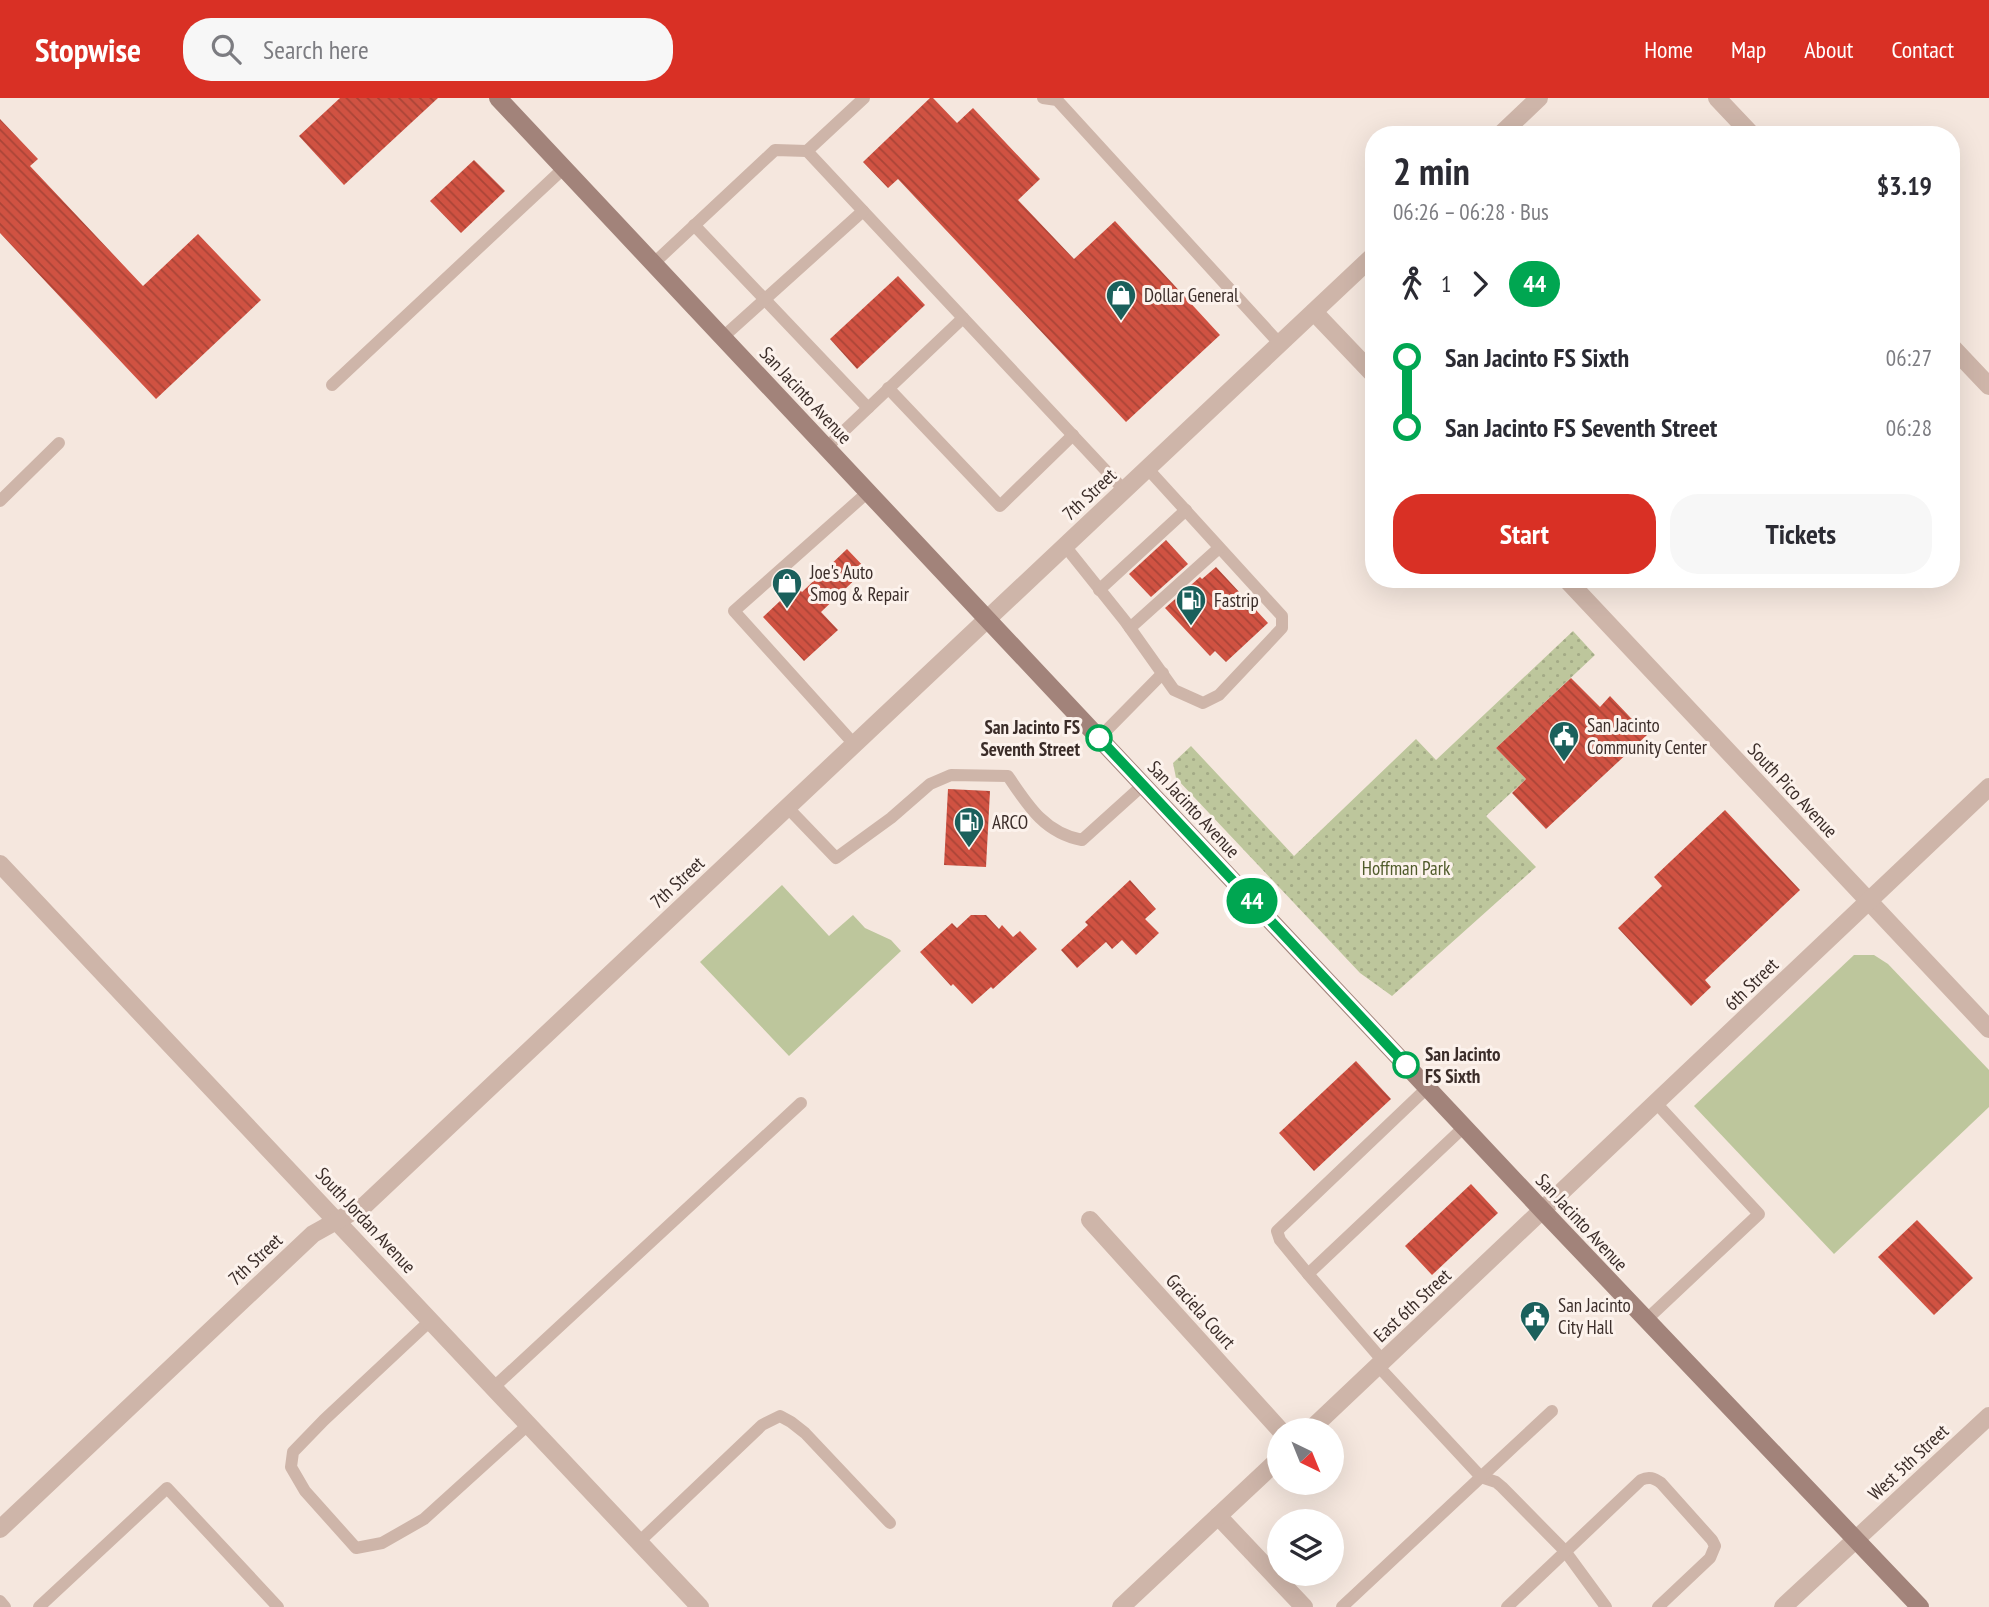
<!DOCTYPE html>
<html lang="en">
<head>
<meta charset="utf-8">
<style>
	body { margin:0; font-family:"PT Sans Narrow",sans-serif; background:#f7f7f7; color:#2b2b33; height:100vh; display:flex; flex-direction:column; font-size:26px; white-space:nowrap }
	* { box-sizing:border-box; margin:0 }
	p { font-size:23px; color:#7c7c81 }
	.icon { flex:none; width:38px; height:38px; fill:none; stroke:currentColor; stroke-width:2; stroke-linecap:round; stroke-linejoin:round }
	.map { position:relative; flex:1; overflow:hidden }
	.side { position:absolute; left:1365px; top:28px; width:595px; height:462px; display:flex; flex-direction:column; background:#fff; border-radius:28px; box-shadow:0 7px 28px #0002 }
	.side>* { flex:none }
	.badge { padding:0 14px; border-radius:23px; font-size:24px; line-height:46px }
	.needle { width:46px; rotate:137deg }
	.buttons { position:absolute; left:1267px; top:1320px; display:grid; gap:14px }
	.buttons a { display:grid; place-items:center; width:77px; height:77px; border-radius:50%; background:#fff; box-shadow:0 7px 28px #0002; font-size:35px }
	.map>.badge { position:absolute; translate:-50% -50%; box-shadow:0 0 0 4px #fff }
	.legs { display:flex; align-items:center; gap:10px; height:77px; padding:0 28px; font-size:23px }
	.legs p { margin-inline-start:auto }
	.head { display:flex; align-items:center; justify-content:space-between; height:119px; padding:0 28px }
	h1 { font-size:38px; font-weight:800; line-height:52px }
	.primary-button { display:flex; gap:14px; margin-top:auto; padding:14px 28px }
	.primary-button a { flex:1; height:80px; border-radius:28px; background:#d93025; color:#fff; font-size:28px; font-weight:800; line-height:80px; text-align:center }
	.primary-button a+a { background:#f7f7f7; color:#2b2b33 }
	ul { padding:0 28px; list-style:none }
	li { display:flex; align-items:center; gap:24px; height:70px; font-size:26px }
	li i { display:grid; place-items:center; width:10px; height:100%; margin:0 9px; background:currentColor }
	li i::after { content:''; width:18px; height:18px; margin:-9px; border:5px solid; border-radius:50%; background:#fff }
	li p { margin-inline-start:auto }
	li:first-child i { background:linear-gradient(#0000 50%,currentColor 0) }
	li:last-child i { background:linear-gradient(currentColor 50%,#0000 0) }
	header { display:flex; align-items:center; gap:42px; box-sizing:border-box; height:98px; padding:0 35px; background:#d93025; color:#fff }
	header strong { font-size:33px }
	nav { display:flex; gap:38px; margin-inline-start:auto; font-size:24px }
	.search { width:490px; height:63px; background:#f7f7f7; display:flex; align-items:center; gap:18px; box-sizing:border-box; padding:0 24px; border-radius:28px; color:#7c7c81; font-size:26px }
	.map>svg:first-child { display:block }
	.green { fill:#bdc69c }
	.park { fill:url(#park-dots) }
	.building { fill:url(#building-back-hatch) }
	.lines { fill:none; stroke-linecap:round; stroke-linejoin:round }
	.service { stroke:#ceb5a9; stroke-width:12 }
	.minor { stroke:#ceb5a9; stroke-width:18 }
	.tertiary { stroke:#ceb5a9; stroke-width:18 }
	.secondary { stroke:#a2837a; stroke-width:18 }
	.line-1-casing { stroke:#fff; stroke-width:16 }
	.line-1 { stroke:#00a651; stroke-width:10 }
	.stop-1-dot { fill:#fff; stroke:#00a651; stroke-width:3.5 }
	.labels { text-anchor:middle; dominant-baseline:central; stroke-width:6; stroke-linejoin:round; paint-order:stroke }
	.poi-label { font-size:19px; fill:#3b2d29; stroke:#fcf2ec; text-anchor:start }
	.street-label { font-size:19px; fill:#3b2d29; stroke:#fcf2ec }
	.stop-label { font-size:19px; font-weight:bold; fill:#3b2d29; stroke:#fcf2ec; text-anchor:end }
	.park-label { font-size:19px; fill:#505b2b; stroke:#fcf2ec }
</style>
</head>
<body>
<header>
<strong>Stopwise</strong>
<div class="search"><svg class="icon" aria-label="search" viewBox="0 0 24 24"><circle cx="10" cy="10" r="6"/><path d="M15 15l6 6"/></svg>Search here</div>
<nav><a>Home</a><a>Map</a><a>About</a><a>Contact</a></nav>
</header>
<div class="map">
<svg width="1989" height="1509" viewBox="0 0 1989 1509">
	<defs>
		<pattern id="park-dots" width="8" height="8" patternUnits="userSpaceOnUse" patternTransform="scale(1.75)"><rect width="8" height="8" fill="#bdc69c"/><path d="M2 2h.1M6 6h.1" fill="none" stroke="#a3aa86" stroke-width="1.8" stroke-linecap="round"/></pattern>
		<pattern id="building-back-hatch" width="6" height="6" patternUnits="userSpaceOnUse" patternTransform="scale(1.75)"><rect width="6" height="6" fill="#d05242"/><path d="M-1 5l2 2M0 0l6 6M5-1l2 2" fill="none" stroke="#aa4437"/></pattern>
	</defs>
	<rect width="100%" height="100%" fill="#f5e7de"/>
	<g class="green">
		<path d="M782,787l47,51 24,-21 12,13 26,12 10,11 -112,105 -89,-94z"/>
		<path d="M1854,857h20l14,9 101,106v37l-155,147 -140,-148z"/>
	</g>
	<path class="park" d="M1573,533l22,24 -99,93 30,31 -40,37 50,51 -144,129 -32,-23 -184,-195 -3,-15 18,-17 103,110 122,-117 20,21z"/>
	<g class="building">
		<path d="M340,0h98l-94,87 -45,-49z"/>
		<path d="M930,0h3l24,25 16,-15 67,71 -22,21 56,59 41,-38 105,114 -94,87 -228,-243 -10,9 -25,-26z"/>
		<path d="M0,21l38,40 -8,7 113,120 55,-52 63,66 -105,99 -156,-166z"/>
		<path d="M474,62l31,31 -44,42 -31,-32z"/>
		<path d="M898,178l27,29 -68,64 -27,-30z"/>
		<path d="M1166,442l22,24 -37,33 -22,-23z"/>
		<path d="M847,451l19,20 -45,43 17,18 -34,31 -41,-44 33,-31 6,6z"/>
		<path d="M1216,469l52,56 -42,39 -11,-11 -5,5 -45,-48 35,-31 2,2z"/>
		<path d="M1571,580l29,29 10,-11 37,39 -101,94 -34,-36 14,-14 -30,-31z"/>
		<path d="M948,691l42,2 -4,76 -42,-2z"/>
		<path d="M1725,712l75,80 -95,90 6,7 -20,19 -73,-78 44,-42 -8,-9z"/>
		<path d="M1130,782l26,29 -11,10 14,14 -23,22 -14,-15 -10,9 -6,-7 -29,26 -16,-18 27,-25 -3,-3z"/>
		<path d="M971,817h15l13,14 3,-4 11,12 7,-6 17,18 -44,40 -2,-2 -19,17 -19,-20 -2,2 -31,-34 32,-29 5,5z"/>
		<path d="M1356,963l35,38 -77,72 -35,-38z"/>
		<path d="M1471,1086l27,29 -66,62 -27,-29z"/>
		<path d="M1917,1122l56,58 -39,37 -56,-58z"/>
	</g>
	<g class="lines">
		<g class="service">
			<path d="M1043,0l14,2 223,244"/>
			<path d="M807,53l317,339"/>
			<path d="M694,127l174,183"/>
			<path d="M654,165l121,-113 32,1 57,-53"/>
			<path d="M723,239l140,-126"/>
			<path d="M332,287l232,-217"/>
			<path d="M888,290l112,118 73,-71"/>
			<path d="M827,349l136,-129"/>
			<path d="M0,403l59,-58"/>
			<path d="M1065,448l60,75 49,69 29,13 16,-8 63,-67v-12l-135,-148"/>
			<path d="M1099,492l87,-80"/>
			<path d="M1130,530l89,-80"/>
			<path d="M1099,640l64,-65"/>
			<path d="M854,646l-120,-133 134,-119"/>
			<path d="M787,709l49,51 55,-40 39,-34 21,-9 57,1c20,30 37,57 74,64l61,-55"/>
			<path d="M1308,1176l156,-147"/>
			<path d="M431,1222l-107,100 -31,32 -2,15 14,24 51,57 26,-5 42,-24 105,-95"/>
			<path d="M1646,1222l113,-106 -103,-111"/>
			<path d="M1383,1263l-75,-87 -28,-34 -3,-9 150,-143"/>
			<path d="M494,1289l307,-284"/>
			<path d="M1481,1379l15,5 6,5 63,64 41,56"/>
			<path d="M1481,1379l71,-66"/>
			<path d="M639,1444l123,-117 18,-9 11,6 14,11 85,90"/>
			<path d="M0,1503l5,6"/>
			<path d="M39,1509l128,-119 111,119"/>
			<path d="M1342,1509l139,-130 -103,-111"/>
			<path d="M1507,1509l134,-127c8,-4 13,-2 20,3l51,57 3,6 -5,12 -52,49"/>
		</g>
		<g class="minor">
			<path d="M1717,0l35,37"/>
			<path d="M1314,214l60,63"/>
			<path d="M1951,248l38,40"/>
			<path d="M1566,481l423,450"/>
			<path d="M0,766l700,743"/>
			<path d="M1090,1122l190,210"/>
			<path d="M1310,1332l679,-643"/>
			<path d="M1218,1418l86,91"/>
			<path d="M1121,1509l158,-148"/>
			<path d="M1783,1509l206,-191"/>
		</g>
		<g class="tertiary">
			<path d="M1500,37l39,-37"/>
			<path d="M0,1431l313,-295 52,-29 1009,-950"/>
		</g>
		<path class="secondary" d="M498,0l1045,1113 377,396"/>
	</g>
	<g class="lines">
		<g class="line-1-casing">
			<path id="line-1" d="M1099,640l307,327"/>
		</g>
		<use href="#line-1" class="line-1"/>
	</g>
	<defs>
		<g id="shop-pin" transform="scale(1.575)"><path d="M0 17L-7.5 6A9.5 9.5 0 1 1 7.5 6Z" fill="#1b605c" stroke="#fcf2ec"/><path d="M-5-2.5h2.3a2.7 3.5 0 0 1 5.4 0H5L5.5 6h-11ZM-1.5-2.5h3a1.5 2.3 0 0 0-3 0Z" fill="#fff"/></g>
		<g id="fuel-pin" transform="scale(1.575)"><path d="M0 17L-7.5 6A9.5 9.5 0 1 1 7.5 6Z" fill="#1b605c" stroke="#fcf2ec"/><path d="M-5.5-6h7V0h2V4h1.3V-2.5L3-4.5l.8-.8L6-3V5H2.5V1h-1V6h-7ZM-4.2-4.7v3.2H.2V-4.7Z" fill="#fff"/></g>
		<g id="civic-pin" transform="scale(1.575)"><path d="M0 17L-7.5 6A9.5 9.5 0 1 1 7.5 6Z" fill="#1b605c" stroke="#fcf2ec"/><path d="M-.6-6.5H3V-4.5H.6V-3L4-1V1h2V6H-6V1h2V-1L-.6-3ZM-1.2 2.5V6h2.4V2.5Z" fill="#fff"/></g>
	</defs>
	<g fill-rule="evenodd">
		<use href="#shop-pin" x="1121" y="197"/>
		<use href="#shop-pin" x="787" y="485"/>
		<use href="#fuel-pin" x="1191" y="502"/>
		<use href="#civic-pin" x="1564" y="638"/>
		<use href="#fuel-pin" x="969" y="724"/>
		<use href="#civic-pin" x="1535" y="1218"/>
	</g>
	<g class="stop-1-dot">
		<circle cx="1099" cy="640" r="12"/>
		<circle cx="1406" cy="967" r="12"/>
	</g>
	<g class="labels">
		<g class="poi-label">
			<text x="1144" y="197">Dollar General</text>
			<text x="810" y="474">Joe's Auto<tspan x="810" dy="22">Smog &amp; Repair</tspan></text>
			<text x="1214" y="502">Fastrip</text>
			<text x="1587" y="627">San Jacinto<tspan x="1587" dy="22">Community Center</tspan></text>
			<text x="992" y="724">ARCO</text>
			<text x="1558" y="1207">San Jacinto<tspan x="1558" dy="22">City Hall</tspan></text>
		</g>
		<g class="street-label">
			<text transform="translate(806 297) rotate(47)">San Jacinto Avenue</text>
			<text transform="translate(1089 396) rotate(-43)">7th Street</text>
			<text transform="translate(1793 692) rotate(47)">South Pico Avenue</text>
			<text transform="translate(1194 711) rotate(47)">San Jacinto Avenue</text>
			<text transform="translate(677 784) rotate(-43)">7th Street</text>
			<text transform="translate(1751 886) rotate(-44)">6th Street</text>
			<text transform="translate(366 1122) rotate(47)">South Jordan Avenue</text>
			<text transform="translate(1582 1124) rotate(47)">San Jacinto Avenue</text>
			<text transform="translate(255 1161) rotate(-43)">7th Street</text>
			<text transform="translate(1412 1207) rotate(-43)">East 6th Street</text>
			<text transform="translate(1201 1213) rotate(48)">Graciela Court</text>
			<text transform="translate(1908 1364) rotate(-43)">West 5th Street</text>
		</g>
		<g class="stop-label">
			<text x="1080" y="629">San Jacinto FS<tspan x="1080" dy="22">Seventh Street</tspan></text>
			<text x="1425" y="956" text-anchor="start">San Jacinto<tspan x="1425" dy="22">FS Sixth</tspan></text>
		</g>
		<g class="park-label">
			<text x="1406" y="770">Hoffman Park</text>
		</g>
	</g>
</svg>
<div class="buttons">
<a><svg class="needle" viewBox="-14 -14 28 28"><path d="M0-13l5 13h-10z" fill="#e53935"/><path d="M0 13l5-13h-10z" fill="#7c7c81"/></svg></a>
<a><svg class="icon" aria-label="layers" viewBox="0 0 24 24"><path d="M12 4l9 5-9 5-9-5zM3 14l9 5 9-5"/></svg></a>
</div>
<b class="badge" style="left:1252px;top:803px;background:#00a651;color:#fff">44</b>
<section class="side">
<div class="head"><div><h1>2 min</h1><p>06:26 – 06:28 · Bus</p></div><b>$3.19</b></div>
<div class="legs"><svg class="icon" aria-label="walk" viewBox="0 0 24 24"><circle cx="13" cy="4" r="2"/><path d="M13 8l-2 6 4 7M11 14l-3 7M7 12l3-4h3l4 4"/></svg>1<svg class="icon" aria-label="forward" viewBox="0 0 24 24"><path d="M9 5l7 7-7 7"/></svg><b class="badge" style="background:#00a651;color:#fff">44</b></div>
<ul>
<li><i style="color:#00a651"></i><b>San Jacinto FS Sixth</b><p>06:27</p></li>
<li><i style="color:#00a651"></i><b>San Jacinto FS Seventh Street</b><p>06:28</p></li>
</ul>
<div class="primary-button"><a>Start</a><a>Tickets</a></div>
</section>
</div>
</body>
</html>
